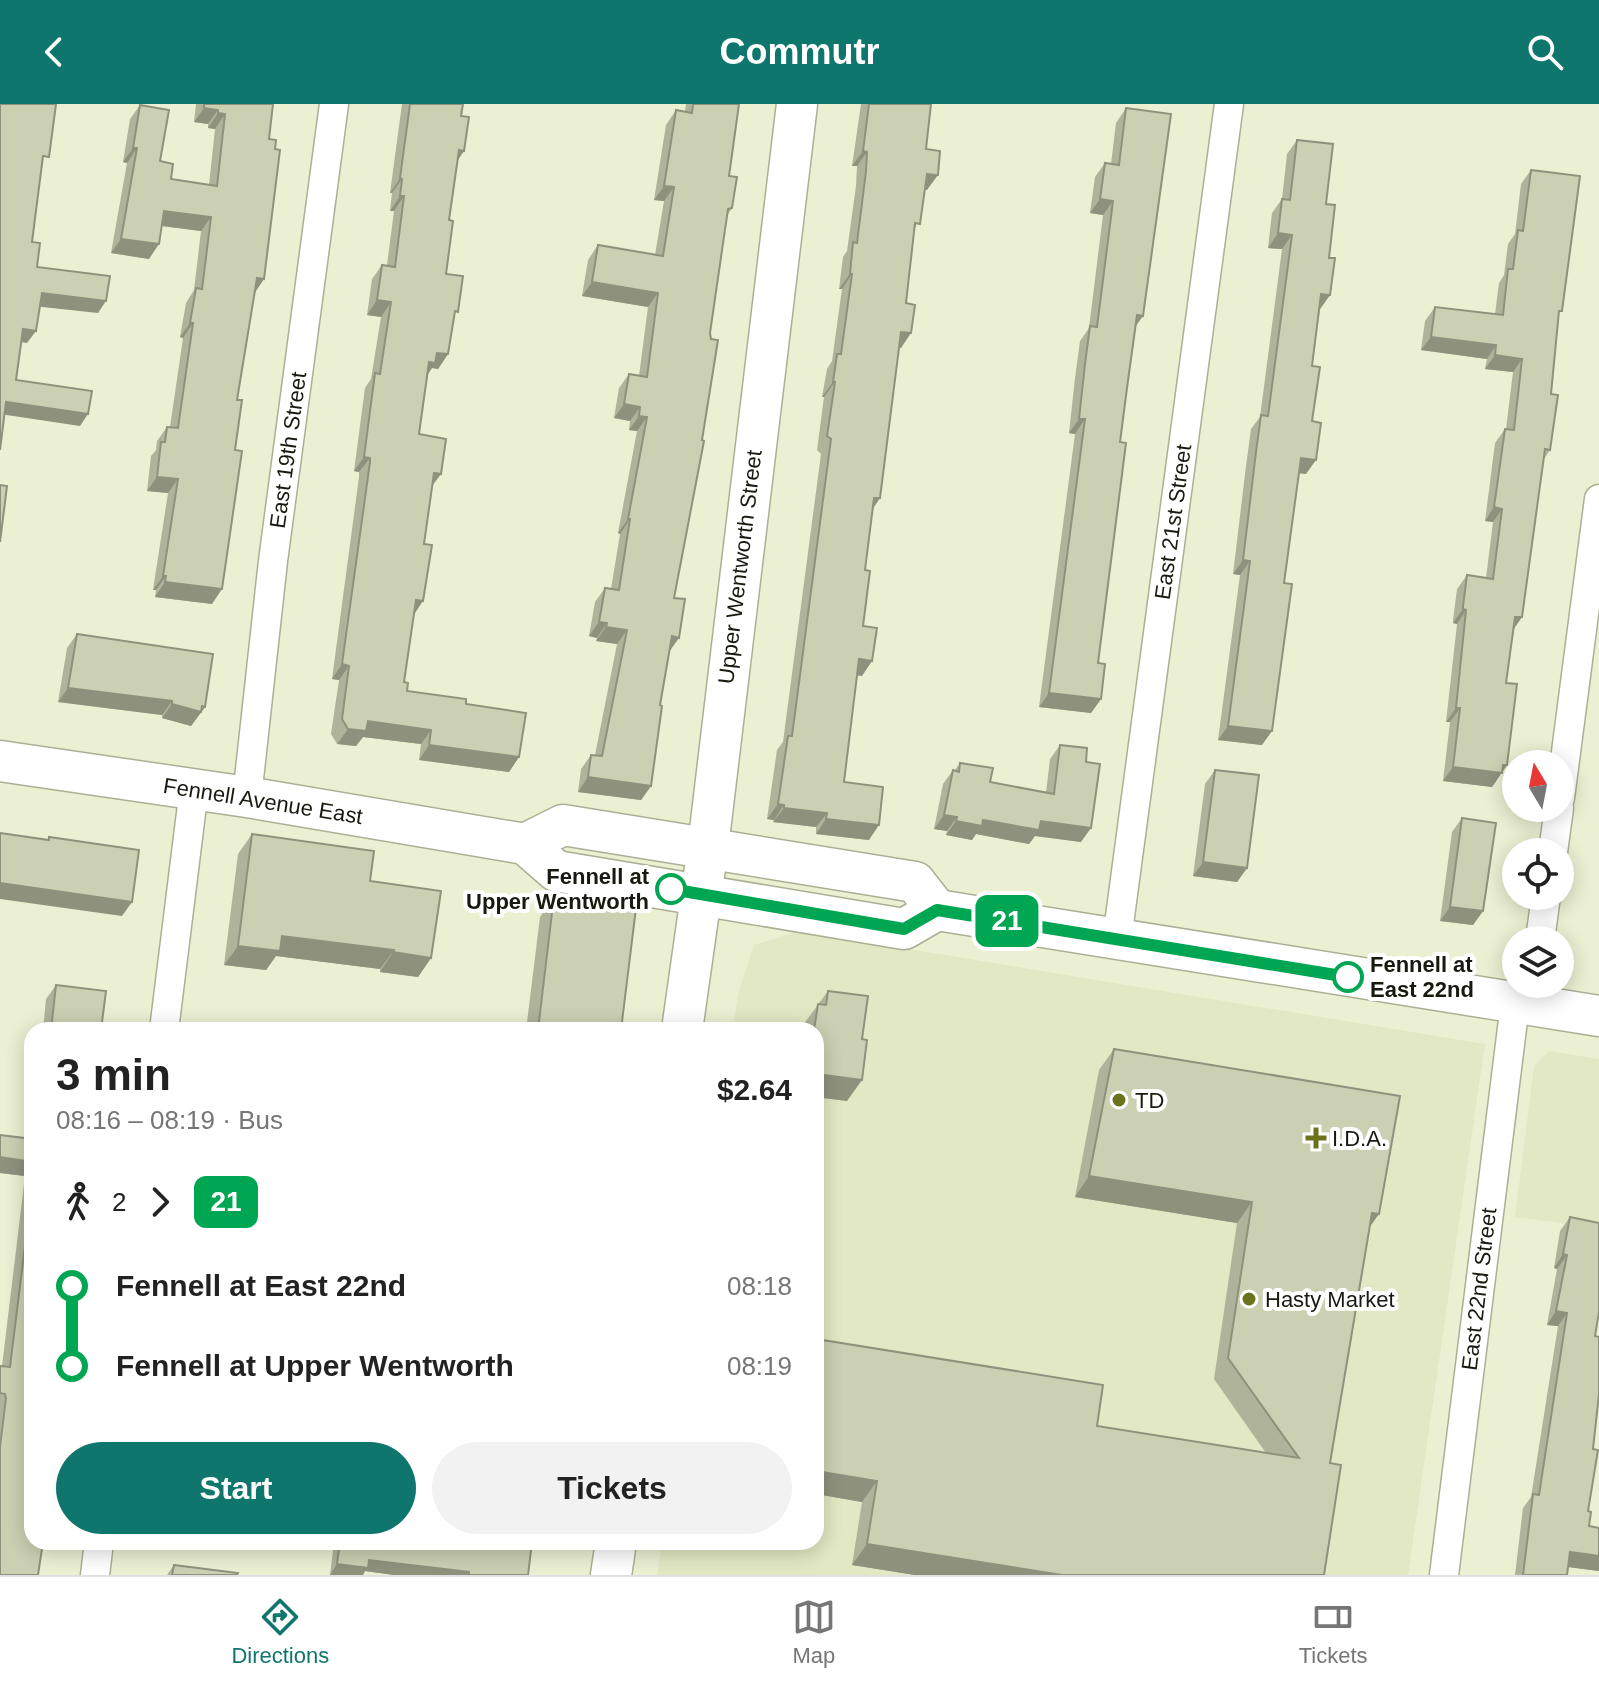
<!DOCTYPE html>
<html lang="en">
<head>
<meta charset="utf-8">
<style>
	body { margin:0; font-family:Arial,sans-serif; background:#f2f2f2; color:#222; height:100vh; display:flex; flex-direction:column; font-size:30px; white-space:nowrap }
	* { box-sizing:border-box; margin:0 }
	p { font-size:26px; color:#767676 }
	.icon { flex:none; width:44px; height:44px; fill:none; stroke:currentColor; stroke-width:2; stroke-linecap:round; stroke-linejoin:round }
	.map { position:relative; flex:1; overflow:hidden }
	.sheet { position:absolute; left:24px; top:918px; width:800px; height:528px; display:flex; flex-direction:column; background:#fff; border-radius:24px; box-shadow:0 4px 20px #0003 }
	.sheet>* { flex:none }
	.badge { padding:0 16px; border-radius:12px; font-size:28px; line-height:52px }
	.needle { width:52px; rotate:350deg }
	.fabs { position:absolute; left:1502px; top:646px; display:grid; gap:16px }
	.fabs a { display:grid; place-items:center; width:72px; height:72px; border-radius:50%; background:#fff; box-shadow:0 4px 20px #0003; font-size:40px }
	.map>.badge { position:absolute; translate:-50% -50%; box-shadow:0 0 0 4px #fff }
	.legs { display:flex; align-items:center; gap:12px; height:88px; padding:0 32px; font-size:26px }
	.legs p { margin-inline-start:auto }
	.head { display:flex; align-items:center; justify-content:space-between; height:136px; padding:0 32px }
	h1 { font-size:44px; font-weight:700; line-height:60px }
	.primary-button { display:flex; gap:16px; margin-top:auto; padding:16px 32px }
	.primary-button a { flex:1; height:92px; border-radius:48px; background:#0f766e; color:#fff; font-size:32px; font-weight:700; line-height:92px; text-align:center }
	.primary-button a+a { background:#f2f2f2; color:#222 }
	ul { padding:0 32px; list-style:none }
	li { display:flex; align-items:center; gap:28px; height:80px; font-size:30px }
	li i { display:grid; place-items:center; width:12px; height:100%; margin:0 10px; background:currentColor }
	li i::after { content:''; width:20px; height:20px; margin:-10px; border:6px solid; border-radius:50%; background:#fff }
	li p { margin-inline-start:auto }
	li:first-child i { background:linear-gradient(#0000 50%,currentColor 0) }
	li:last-child i { background:linear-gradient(currentColor 50%,#0000 0) }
	header { display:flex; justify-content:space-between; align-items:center; height:104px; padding:0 32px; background:#0f766e; color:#fff; font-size:36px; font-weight:700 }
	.dock { display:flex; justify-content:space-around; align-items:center; height:112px; border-top:2px solid #e0e0e0; background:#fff; font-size:22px; color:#767676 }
	.dock a { display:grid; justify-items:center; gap:4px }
	.dock .selected { color:#0f766e }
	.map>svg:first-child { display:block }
	.built { fill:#e2e8c3 }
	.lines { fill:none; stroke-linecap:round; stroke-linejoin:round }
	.minor-casing { stroke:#abb094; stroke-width:31 }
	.secondary-casing { stroke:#abb094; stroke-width:43 }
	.minor { stroke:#fff; stroke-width:28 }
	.secondary { stroke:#fff; stroke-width:40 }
	.wall { fill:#afb39a }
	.shaded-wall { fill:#8e927d }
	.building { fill:#cbd0b3; stroke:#8e927d; stroke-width:2 }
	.line-1-casing { stroke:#fff; stroke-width:18 }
	.line-1 { stroke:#00a651; stroke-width:12 }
	.stop-1-dot { fill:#fff; stroke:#00a651; stroke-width:4 }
	.poi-dot { fill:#6a731c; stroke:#fff; stroke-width:3 }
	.labels { text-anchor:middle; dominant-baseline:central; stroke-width:8; stroke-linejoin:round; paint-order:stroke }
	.street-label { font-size:22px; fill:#181a0f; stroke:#fff }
	.stop-label { font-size:22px; font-weight:bold; fill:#181a0f; stroke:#fff; text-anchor:end }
	.poi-label { font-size:22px; fill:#181a0f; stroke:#fff; text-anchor:start }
</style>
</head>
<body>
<header><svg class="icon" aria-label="back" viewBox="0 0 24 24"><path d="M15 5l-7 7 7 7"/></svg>Commutr<svg class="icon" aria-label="search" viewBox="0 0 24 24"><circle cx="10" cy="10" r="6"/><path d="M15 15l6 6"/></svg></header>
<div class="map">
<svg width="1599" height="1471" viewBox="0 0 1599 1471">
	<rect width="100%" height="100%" fill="#ebf0d3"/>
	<g class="built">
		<path d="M799,827l686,113 -77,531h-751l5,-33h154v-512h-83l5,-36 16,-49z"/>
		<path d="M1549,947l50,8v169l-84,-11 19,-151z"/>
	</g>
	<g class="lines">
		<g class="minor-casing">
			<g id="minor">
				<path d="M247,693l26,-236 61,-457"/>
				<path d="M1560,694l39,-299"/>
				<path d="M1553,748l6,-44"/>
				<path d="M1117,835l112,-835"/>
				<path d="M1540,836l6,-44"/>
				<path d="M164,926l30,-241"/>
				<path d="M95,1471l4,-33"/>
				<path d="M1444,1471l71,-571"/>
			</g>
		</g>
		<g class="secondary-casing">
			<g id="secondary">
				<path d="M0,657l247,36 278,47 31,27 348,58 33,-19 662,106"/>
				<path d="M525,740l38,-19 352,57 22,28"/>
				<path d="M682,926l26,-183 89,-743"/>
				<path d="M611,1471l5,-33"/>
			</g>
		</g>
		<use href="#minor" class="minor"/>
		<use href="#secondary" class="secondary"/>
	</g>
	<g class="wall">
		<path d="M196,0h77l-4,35 -5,140 -10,13 -17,108 -25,204 -57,-7 1,-7h-3l15,-97 -21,-2 4,-35 5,-6 1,-9 10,-14h3l13,-89 -3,-1 6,-34 8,-13 7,-59 -39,-5 -13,33 -38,-6 16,-90 -4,-1 7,-43 10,-14 20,56 11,18 38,6 6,-56 -7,-1v-4l-14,-2z"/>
		<path d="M402,0h61l-14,116 -3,54 8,43 -6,37 -10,15 -6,-1 -4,6 -9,60 22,40 -8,11 -29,197 3,9 59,13 53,53 -10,15 -90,-12 2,-16 -58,-7 -7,9 -19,-2 -6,-10 8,-54 -7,-1 27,-202v-5l-5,-1 11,-83 6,-9 10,-62 -14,-2 5,-36 10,-14h5l7,-54h-4l2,-18h-2z"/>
		<path d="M686,0h53l-10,72 3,32 -5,8 -17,117 -36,265 -5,54 -9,53 -9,81 -10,14 -63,-8 3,-23 10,-14h4l22,-111 -21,-3 1,-3 -8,-2 6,-34 10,-14 6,1 9,-55 -2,-1 19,-102 -8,-1 1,-9 -16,-3 5,-30 10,-14 10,2 9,-69 -66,-11 6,-36 10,-15 57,10 9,-54 -10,-1 12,-75 10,-15 9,2z"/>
		<path d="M861,0h70l-5,45 1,41 -2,-1 -11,44 -13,115h-2l-19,150 -7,10 -8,62 -3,106 -5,-1 -13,107 25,58 -53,-6v-7l-43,-5 1,-2 -7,-1 10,-69 6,-8 38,-288 -4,-4 7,-53h-2l5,-28 5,-8 10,-72h-3l4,-32 4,-6 9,-65 1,-20h-5z"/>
		<path d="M1126,4l9,220 -15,114 -22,221 3,36 -10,14 -52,-6 36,-273 -6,-1 6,-55 5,-37 9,-13 14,-113 -13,-2 5,-36 10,-14 6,1 5,-41z"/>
		<path d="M1297,36l29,64 4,91 -10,14 -8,57 -6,108 -7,-1 -37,272 -44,-5 22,-165 -7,-1 13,-108 5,-37 9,-12 22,-168 -14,-1 4,-35 10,-14 5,-45z"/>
		<path d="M1531,66l28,146 -8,78 -1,56 -6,9 -22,158 -8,12 -8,54 1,82 -15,22 -49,-6 7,-59h-4l11,-98 -4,-1v-3l4,-31 10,-14 19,3 7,-56 -8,-1 10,-78 10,-14h1l7,-57 -28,-3 2,-10 -66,-9 4,-29 10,-14 60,7 4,-31 5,-8 4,-31 7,-10 6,-50z"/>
		<path d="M77,530l128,73 -14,19 -29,-8v-3l-104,-13 9,-54z"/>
		<path d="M1060,641l26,17 -5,80 -46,-6 -6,8 -53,-10 -4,6 -26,-5 1,-4 -13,-2 9,-45 10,-14h2l5,-7 30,19 56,11 4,-34z"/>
		<path d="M1215,666l32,98 -10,14 -44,-6 12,-92z"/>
		<path d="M1462,714l21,93 -10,14 -33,-4 12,-89z"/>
		<path d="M252,730l118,47 61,77 -13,19 -38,-5v-3l-104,-13 -10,14 -42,-5 14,-111z"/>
		<path d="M554,792l67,134h-95l14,-113z"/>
		<path d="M56,881l45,45h-58l3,-31z"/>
		<path d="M828,887l34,48 -15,62 -31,-4v-67h-14l1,-5z"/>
		<path d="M1114,945l256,176 -40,238 -6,112h-409l-63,-10 10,-63 -46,-8v-155l281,87 169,27 -52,-74 23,-156 -162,-26 24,-127z"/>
		<path d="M32,1025v413l-32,33v-209h2l23,-190 -25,-3v-38l30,4z"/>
		<path d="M1570,1113l25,119 -2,113 -5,62 1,15 10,2v43l-31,-4 -1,8h-52l8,-67 8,-11 27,-171 -11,-1 10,-56 -3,-1 6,-37z"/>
		<path d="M334,1438h198l-4,33h-134l-29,-4 -2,4h-33z"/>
		<path d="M174,1461l63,10h-70z"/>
	</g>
	<g class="shaded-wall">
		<path d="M204,4l14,2 -10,14 -14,-2z"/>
		<path d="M218,9l7,1 -10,15 -7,-1z"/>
		<path d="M133,44h4l-10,15 -4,-1z"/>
		<path d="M459,46l5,1 -10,15z"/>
		<path d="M863,47l4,1 -10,14h-5z"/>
		<path d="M927,70l11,1 -11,15 -11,-2z"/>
		<path d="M400,74l2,1 -10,14h-2z"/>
		<path d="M664,82l10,1 -10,14 -10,-1z"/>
		<path d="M400,92h4l-10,15h-4z"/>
		<path d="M1100,95l13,2 -10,14 -13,-2z"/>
		<path d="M164,107l47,6 -10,14 -47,-6z"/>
		<path d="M1278,129l14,2 -10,14 -14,-1z"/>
		<path d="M121,135l38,5 -10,15 -38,-6z"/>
		<path d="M850,170h2l-10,15h-3z"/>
		<path d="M257,174l7,1 -10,15z"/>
		<path d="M592,178l66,11 -10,14 -66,-11z"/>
		<path d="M42,189l64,8 -8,12 -65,-7z"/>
		<path d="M1321,190l9,1 -10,14z"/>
		<path d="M377,196l14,2 -10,15 -14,-2z"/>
		<path d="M1137,211l6,1 -10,14z"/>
		<path d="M190,219h3l-10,15 -3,-1z"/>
		<path d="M23,225l13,2 -9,12 -13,-2z"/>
		<path d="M901,228l10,1 -10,15 -10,-1z"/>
		<path d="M1431,233l65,8 -9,14 -66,-9z"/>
		<path d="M437,249l11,1 -10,15 -6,-1 -7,10 -6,-1z"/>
		<path d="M1495,251l27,4 -9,13 -28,-3z"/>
		<path d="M833,278h2l-11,15h-2z"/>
		<path d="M6,298l82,12 -8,12 -80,-12z"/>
		<path d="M624,300l16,3 -10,14 -16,-3z"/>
		<path d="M639,312l8,1 -10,14 -8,-1z"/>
		<path d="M1079,315h6l-10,15 -6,-1z"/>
		<path d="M364,353l6,1 -11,14 -5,-1z"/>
		<path d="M1301,354l15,2 -10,14 -15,-2z"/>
		<path d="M434,369l7,1 -11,14z"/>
		<path d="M157,373l21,2 -10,14 -21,-2z"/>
		<path d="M874,394h6l-10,15z"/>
		<path d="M1494,403l8,2 -9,13 -8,-1z"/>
		<path d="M628,415h2l-10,15 -2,-1z"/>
		<path d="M1243,456l7,1 -10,14 -7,-1z"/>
		<path d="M163,472h3l-10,14h-3z"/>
		<path d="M165,478l57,7 -10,15 -57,-7z"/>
		<path d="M416,496l7,1 -10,15z"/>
		<path d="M1463,505l3,1 -9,14 -4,-1z"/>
		<path d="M1515,513h7l-10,14z"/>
		<path d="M599,518l8,1 -10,15 -8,-2z"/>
		<path d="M606,523l21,3 -10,14 -21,-3z"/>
		<path d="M672,532l7,2 -10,14z"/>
		<path d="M859,555l13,2 -10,15 -13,-2z"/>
		<path d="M342,560l7,2 -10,14 -7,-1z"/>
		<path d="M68,584l104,13 -10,14 -104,-13z"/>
		<path d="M1049,589l52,6 -10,14 -52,-6z"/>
		<path d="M172,600l30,2 3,1 -14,19 -29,-8z"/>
		<path d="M1456,604h4l-10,14h-4z"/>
		<path d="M368,617l63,9 -10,14 -58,-7 -7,9 -19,-2 11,-15z"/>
		<path d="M1228,622l44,5 -10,14 -44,-5z"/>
		<path d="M429,641l90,12 -10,15 -90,-12z"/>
		<path d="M1507,661l-15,22 -49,-6 10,-14z"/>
		<path d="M588,673l63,9 -10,14 -63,-8z"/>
		<path d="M778,700l6,1 -10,15 -7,-1z"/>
		<path d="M784,704l43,5 -11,14 -43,-5z"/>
		<path d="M944,711l13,2 -10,14 -13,-2z"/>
		<path d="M826,715l53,6 -10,15 -53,-6z"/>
		<path d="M983,716l58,1 50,7 -10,14 -46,-6 -6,8 -53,-10 -4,6 -26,-5 10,-14z"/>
		<path d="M1203,758l44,6 -10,14 -44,-6z"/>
		<path d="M0,779l132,19 -10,14 -122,-17z"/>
		<path d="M1450,803l33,4 -10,14 -33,-4z"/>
		<path d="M282,832l112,14 -14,19 -104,-13 -10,14 -42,-5 14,-19z"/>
		<path d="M393,848l38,6 -13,19 -38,-5z"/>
		<path d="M816,970l46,6 -15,21 -31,-4z"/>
		<path d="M0,1053l32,5v5l-7,9 -25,-3z"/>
		<path d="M1089,1072l163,26 -15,21 -162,-26z"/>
		<path d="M1372,1109l7,1 -15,21z"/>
		<path d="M1563,1150l4,1 -10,14 -3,-1z"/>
		<path d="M1556,1207l11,2 -9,13 -11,-1z"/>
		<path d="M816,1367l61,10 -15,21 -46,-8z"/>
		<path d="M867,1440l195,31h-147l-63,-10z"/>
		<path d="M1570,1448l29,4v15l-39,-5z"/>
		<path d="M369,1456l100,12 -1,3h-74l-29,-4 -2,4h-33l7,-11z"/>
	</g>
	<g class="building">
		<path d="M0,0h56l-7,53 -6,-1 -11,86 8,1 -3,24 73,9 -4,25 -64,-8 -6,38 -13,-2 -7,51 76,11 -4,23 -82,-12 -6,48z"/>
		<path d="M204,0h69l-4,35 7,1 -1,9 5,1 -16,129 -7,-1 -20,122h5l-7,50 7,1 -20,138 -57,-7 1,-6h-3l15,-97 -21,-2 4,-35h4l2,-15 11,1 15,-105h-3l6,-35 6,1 9,-72 -47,-6 -5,33 -38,-5 16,-91h-4l7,-43 29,5 -9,51 13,3 -2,15 46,7 8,-72 -7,-1v-3l-14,-2z"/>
		<path d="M410,0h53l-2,12 8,1 -5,34 -5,-1 -10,70 4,1 -7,53 17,2 -5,36 -3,-1 -7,43 -11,-1 -2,10 -6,-1 -10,72 27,5 -5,35 -7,-1 -10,71 8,1 -9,56 -7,-1 -12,82 4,1 -1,8 59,8v5l60,9 -7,44 -90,-12 2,-15 -63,-9 -2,10 -18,-2 -6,-10 7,-53 -7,-2 28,-202v-4l-6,-1 11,-84 5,1 11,-72 -14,-2 5,-35 13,2 9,-71h-4l2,-17 -2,-1z"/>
		<path d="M693,0h46l-10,72 8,1 -5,31 -4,1 -18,124 1,6 7,1 -16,100 2,1 -30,157 11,1 -6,39 -7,-2 -12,69 2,1 -11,80 -63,-9 3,-22 11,1 25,-126 -21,-3 1,-4 -8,-1 6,-34 14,2 11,-71h-2l19,-102 -8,-1 1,-9 -16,-3 5,-30 18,3 11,-84 -66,-11 6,-37 65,11 11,-69 -10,-1 12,-76 16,3z"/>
		<path d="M869,0h62l-5,45 14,2 -2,24 -11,-1 -7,50 -5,-1 -9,80 9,2 -4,28 -10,-1 -21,166h-6l-9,72 5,1 -7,55 14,2 -5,33 -13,-2 -15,123 39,5 -4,38 -53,-6 1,-6 -43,-5v-3l-6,-1 10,-68h4l39,-297 -4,-3 8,-54h-2l4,-28h4l11,-80h-2l3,-32 4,1 9,-72 1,-19 -4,-1z"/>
		<path d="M1126,4l45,6 -28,202 -6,-1 -10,73 -7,54 6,1 -28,220 7,1 -4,35 -52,-6 36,-274h-6l6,-55 5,-38 7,1 16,-126 -13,-2 5,-36 14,2z"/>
		<path d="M1297,36l36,4 -7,60 9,1 -6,53h6l-5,37 -9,-1 -9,72 8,1 -8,54 9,2 -5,37 -15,-2 -17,125 8,1 -20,147 -44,-5 22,-165 -7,-1 13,-108 5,-37 7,1 24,-181 -14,-2 4,-34 8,1z"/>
		<path d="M1531,66l49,6 -18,135h-3l-8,83 7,1 -8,55 -5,-1 -23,168h-7l-9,66 11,1 -10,81h-4l-1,8 -49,-6 7,-59h-4l10,-98 -3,-1v-3l4,-31 26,4 9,-70 -8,-2 11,-78 9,1 8,-71 -27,-4 1,-10 -65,-8 4,-30 68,8 5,-46h5l5,-39 5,1z"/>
		<path d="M0,381l7,1 -7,56z"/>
		<path d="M77,530l136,20 -8,53 -3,-1 -1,6 -29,-8v-3l-104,-13z"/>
		<path d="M1060,641l27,3 -1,14 14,2 -9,64 -50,-7 -2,9 -56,-10 -1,6 -26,-5 1,-4 -13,-2 9,-45 6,2 1,-9 33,5 -3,14 64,12z"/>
		<path d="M1215,666l44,5 -12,93 -44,-6z"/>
		<path d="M1462,714l34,5 -13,88 -33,-4z"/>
		<path d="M0,729l49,7v-3l90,13 -7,52 -132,-19z"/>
		<path d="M252,730l122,17 -4,30 71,10 -10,67 -38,-6 1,-2 -112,-14 -2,15 -42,-5z"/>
		<path d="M554,792l77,9 -1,2 6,1 -15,122h-83z"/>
		<path d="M56,881l50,6 -5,39h-50z"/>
		<path d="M828,887l40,5 -6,43 5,1 -5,40 -46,-6v-44h-2l4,-26 8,1z"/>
		<path d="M1114,945l286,47 -21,118 -7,-1 -42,250 11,2 -17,110h-262l-195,-31 10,-63 -61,-10v-132l287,46 -6,41 202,32 -71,-100 24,-156 -163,-26z"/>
		<path d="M0,1031l32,4v23l-32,-5z"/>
		<path d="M32,1085v353h11l-5,33h-38v-128l6,-49 -1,-4 -5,-1v-27l10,1z"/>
		<path d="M1570,1113l29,6v89l-4,24 4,1v57l-6,55 5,1 -10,61 3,1 -2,14 10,2v28l-29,-4 -3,23h-44l10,-81 6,1 28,-182 -11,-2 11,-56 -4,-1z"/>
		<path d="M340,1438h192l-4,33h-59v-3l-100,-12 -1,8 -31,-4z"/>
		<path d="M174,1461l64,8 -1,2h-65z"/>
	</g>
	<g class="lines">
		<g class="line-1-casing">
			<path id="line-1" d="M671,785l233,40 33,-19 411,67"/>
		</g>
		<use href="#line-1" class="line-1"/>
	</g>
	<g class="stop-1-dot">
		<circle cx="671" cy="785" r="14"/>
		<circle cx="1348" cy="873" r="14"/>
	</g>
	<g class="poi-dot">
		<circle cx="1119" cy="996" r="8"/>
		<path d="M1312 1022h8v8h8v8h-8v8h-8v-8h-8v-8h8z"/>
		<circle cx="1249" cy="1195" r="8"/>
	</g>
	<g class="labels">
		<g class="street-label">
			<text transform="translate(288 346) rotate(-82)">East 19th Street</text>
			<text transform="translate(1173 418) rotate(-82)">East 21st Street</text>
			<text transform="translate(740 463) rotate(-83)">Upper Wentworth Street</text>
			<text transform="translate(263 697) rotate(9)">Fennell Avenue East</text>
			<text transform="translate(1479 1185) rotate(-83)">East 22nd Street</text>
		</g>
		<g class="stop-label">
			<text x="649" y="772">Fennell at<tspan x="649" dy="25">Upper Wentworth</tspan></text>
			<text x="1370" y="860" text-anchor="start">Fennell at<tspan x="1370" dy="25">East 22nd</tspan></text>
		</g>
		<g class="poi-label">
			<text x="1135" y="996">TD</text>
			<text x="1332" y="1034">I.D.A.</text>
			<text x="1265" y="1195">Hasty Market</text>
		</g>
	</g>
</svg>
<div class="fabs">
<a><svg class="needle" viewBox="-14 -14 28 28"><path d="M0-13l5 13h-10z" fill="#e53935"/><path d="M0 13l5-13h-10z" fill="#767676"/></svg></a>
<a><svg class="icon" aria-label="locate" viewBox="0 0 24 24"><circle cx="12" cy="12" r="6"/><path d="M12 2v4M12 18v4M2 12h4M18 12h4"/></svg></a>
<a><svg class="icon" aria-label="layers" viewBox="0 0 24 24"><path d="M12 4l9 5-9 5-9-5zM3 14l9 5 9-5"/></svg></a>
</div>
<b class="badge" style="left:1007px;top:817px;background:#00a651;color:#fff">21</b>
<section class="sheet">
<div class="head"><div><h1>3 min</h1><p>08:16 – 08:19 · Bus</p></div><b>$2.64</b></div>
<div class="legs"><svg class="icon" aria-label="walk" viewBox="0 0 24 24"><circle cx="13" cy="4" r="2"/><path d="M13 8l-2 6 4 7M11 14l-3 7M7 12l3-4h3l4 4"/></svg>2<svg class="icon" aria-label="forward" viewBox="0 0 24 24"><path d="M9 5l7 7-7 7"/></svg><b class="badge" style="background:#00a651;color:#fff">21</b></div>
<ul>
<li><i style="color:#00a651"></i><b>Fennell at East 22nd</b><p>08:18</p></li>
<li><i style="color:#00a651"></i><b>Fennell at Upper Wentworth</b><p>08:19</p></li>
</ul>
<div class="primary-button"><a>Start</a><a>Tickets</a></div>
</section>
</div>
<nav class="dock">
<a class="selected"><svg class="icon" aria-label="directions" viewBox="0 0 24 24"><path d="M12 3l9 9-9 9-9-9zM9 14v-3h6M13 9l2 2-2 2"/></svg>Directions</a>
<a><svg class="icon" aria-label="map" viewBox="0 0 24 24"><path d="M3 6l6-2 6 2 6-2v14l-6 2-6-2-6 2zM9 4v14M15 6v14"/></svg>Map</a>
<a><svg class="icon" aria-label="tickets" viewBox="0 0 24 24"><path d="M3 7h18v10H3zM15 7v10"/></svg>Tickets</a>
</nav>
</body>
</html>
